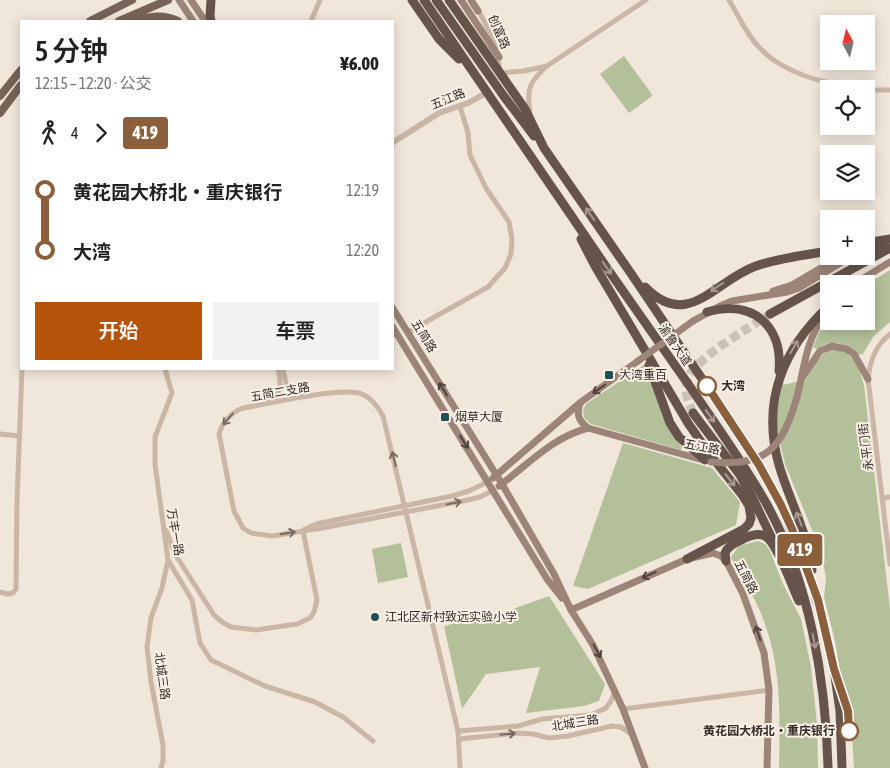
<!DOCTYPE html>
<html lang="zh">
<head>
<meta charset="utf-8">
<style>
	body { margin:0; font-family:"Asap Condensed","Noto Sans SC",sans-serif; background:#f2f2f2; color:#222; height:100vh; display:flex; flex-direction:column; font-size:19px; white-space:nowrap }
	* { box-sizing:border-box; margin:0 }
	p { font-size:16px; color:#767676 }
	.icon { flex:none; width:28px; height:28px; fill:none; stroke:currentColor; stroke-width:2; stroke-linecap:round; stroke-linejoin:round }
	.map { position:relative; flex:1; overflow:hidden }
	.drawer { position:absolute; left:20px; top:20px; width:374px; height:350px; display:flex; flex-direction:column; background:#fff; border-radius:0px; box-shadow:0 2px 12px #0003 }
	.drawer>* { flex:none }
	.badge { padding:0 10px; border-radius:4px; font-size:18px; line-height:32px }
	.needle { width:32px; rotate:353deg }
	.tools { position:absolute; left:820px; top:15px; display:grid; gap:10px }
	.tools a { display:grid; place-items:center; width:55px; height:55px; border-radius:0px; background:#fff; box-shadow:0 2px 12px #0003; font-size:25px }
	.map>.badge { position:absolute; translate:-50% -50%; box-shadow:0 0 0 2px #fff }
	.legs { display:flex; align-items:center; gap:8px; height:55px; padding:0 15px; font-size:16px }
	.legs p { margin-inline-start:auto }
	.summary { display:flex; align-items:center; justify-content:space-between; height:85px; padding:0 15px }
	h1 { font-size:28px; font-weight:600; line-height:38px }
	.action { display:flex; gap:10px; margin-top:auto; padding:10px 15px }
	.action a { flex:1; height:58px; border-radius:0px; background:#b45309; color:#fff; font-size:20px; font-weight:600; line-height:58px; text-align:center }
	.action a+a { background:#f2f2f2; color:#222 }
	ul { padding:0 15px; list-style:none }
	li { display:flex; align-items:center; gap:18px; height:60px; font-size:19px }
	li i { display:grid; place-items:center; width:8px; height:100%; margin:0 6px; background:currentColor }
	li i::after { content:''; width:12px; height:12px; margin:-6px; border:4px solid; border-radius:50%; background:#fff }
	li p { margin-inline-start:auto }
	li:first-child i { background:linear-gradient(#0000 50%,currentColor 0) }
	li:last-child i { background:linear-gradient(currentColor 50%,#0000 0) }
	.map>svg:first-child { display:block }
	.green { fill:#b3c09a }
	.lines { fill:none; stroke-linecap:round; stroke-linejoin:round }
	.trunk-tunnel { stroke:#cbc1b6; stroke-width:9; stroke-dasharray:9 4.5; stroke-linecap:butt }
	.minor { stroke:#c9b6a6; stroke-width:5 }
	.tertiary { stroke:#c9b6a6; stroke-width:6 }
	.secondary { stroke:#9c8578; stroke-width:7 }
	.primary { stroke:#776358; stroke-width:8 }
	.trunk { stroke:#66544b; stroke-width:9 }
	.secondary-bridge { stroke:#9c8578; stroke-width:7 }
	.trunk-bridge { stroke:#66544b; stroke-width:9 }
	.oneway { stroke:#a89a91 }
	.oneway2 { stroke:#4f423b }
	.oneway3 { stroke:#786a60 }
	.line-1-casing { stroke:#fff; stroke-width:11 }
	.line-1 { stroke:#8b5e3c; stroke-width:8 }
	.poi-dot { fill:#1d5156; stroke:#f9f0e6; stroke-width:2 }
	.stop-1-dot { fill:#fff; stroke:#8b5e3c; stroke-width:2.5 }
	.labels { text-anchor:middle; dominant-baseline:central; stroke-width:4; stroke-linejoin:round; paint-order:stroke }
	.street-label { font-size:12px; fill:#352b27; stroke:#f9f0e6 }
	.poi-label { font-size:12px; fill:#352b27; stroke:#f9f0e6; text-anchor:start }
	.stop-label { font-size:12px; font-weight:bold; fill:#352b27; stroke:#f9f0e6; text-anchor:start }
</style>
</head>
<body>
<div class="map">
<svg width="890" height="768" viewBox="0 0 890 768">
	<rect width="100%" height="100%" fill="#f1e6da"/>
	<g class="green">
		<path d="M624,56l27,37 1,3 -23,17 -29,-39z"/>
		<path d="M890,270v52l-17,15 -10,17 -4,1c-14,-11 -26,-18 -42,-6l-4,-2 6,-15 10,-13v2h37v-36z"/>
		<path d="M835,348c22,9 23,15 29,37l26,224v159h-36l-4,-68 -10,-29 -5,-30 -11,-44 2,-18 -2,-12 -5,-20 -34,-83 -7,-31 -2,-13 6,-35 24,-5c7,-14 13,-27 29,-32z"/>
		<path d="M645,364l22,61 15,22 -1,3 -90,-26 -7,-6 -1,-8 3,-6z"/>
		<path d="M623,443l89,25 28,34 -4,23 -148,64 -15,-3z"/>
		<path d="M758,541l7,3 5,7 13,33 18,35 10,48 6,57 1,44h-39c1,-56 3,-105 -19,-157 -8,-19 -21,-36 -29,-54l8,-11z"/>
		<path d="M401,543l7,34 -30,6 -6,-34z"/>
		<path d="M549,596l56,88 -6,17 -15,5 -58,7 14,-46 -54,7 -24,35 -18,-83 63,-15z"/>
	</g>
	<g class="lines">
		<path class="trunk-tunnel" d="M693,413c-5,-12 -10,-24 -4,-37 10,-20 62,-49 81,-62"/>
		<g class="minor">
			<path d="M729,0c9,15 17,33 29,46 23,27 64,36 98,43"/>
			<path d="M478,10c12,22 20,36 22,63l24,-2 23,-5c-17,15 -21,23 -17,46"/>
			<path d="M311,21l9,-21"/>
			<path d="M547,66l99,-66"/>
			<path d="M866,90h24"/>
			<path d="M408,332l80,-45 17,-19 6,-14 1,-15 -3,-17 -23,-34 -16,-33 -2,-22 -8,-27"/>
			<path d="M890,334c-15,12 -20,27 -22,45l22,185"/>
			<path d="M165,369l7,24 -17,44v27l13,96 24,40 8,43 11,17 54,26 50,16 28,15 30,24"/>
			<path d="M283,369l3,14 5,7 20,5"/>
			<path d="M268,402c15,-8 13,-19 10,-33"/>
			<path d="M0,434l19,2"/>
			<path d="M882,498l8,-1"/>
			<path d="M305,529l11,-5 136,-28 17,-5 20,-10"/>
			<path d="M166,530l9,24 39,61 8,7 9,5 25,3 41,-6 13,-6 4,-6 3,-12 -14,-69"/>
			<path d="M0,592l7,2 6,-1 3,-4 1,-88 5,-132"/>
			<path d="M623,709l146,-19"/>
			<path d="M458,731l60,-5 24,-7 49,-4 15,-7 5,-7 4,-10"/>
			<path d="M459,739l58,-6 16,1 16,4 19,-2 44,-10 9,1 11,8"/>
			<path d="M161,768l2,-7v-16l-12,-63 -4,-35 4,-29 11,-30 6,-28"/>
			<path d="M460,768l-2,-37 -75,-315c-5,-9 -11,-18 -21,-22 -21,-8 -93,10 -119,14 -13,5 -20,13 -24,26l15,77 9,17 8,5 21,3 50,-8 141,-27 17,-4 14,-7"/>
		</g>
		<path class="tertiary" d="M392,143l47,-30 29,-10 18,-10"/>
		<g class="secondary">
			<path d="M179,0l14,21"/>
			<path d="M191,0l14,21"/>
			<path d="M461,0l38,57"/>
			<path d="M471,0l7,11"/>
			<path d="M854,284l36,-22"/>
			<path d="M773,291l19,-6 34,-20 19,-8"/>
			<path d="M392,307l110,177 52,90 17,36 22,35 30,64 22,59"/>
			<path d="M693,321l27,-15 12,-5 55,-9 12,-4 53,-32"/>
			<path d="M392,326l155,253 15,19"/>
			<path d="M802,378l18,-27 12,-5 14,3 8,5 14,25"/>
			<path d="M797,397c7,-28 9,-57 27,-81"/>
			<path d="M580,404c-4,11 -1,17 8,24"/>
			<path d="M493,478l88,-76 57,-41"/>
			<path d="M499,486c30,-22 52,-48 89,-58l115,32"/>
			<path d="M571,610l116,-51 26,-6 8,3 5,5 17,33 21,59 5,37 -2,78"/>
		</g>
		<g class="primary">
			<path d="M90,21l42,-21"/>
			<path d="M119,21l49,-21"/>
			<path d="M135,21c15,-5 28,-7 43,0"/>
			<path d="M0,96l21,-26"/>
			<path d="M0,113l21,-28"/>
		</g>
		<g class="trunk">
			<path d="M211,0l-1,16 1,5"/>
			<path d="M412,0l27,39 20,20"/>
			<path d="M424,0c62,90 123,181 185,271 28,40 56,80 84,120 25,37 51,73 73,112 43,77 60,177 62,265"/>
			<path d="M436,0l67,95 31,41"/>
			<path d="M449,0l76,109 19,39 86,124 118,175 33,58 29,72 13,45 11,47 6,42 2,57"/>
			<path d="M581,239l14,27 93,157 20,29 35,44 6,10 2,12 -2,6 -5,5 -57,30"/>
			<path d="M866,243l24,-4"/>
			<path d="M645,287c43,44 69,-6 111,-21 23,-8 49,-11 73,-15"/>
			<path d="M707,312c45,-13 76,13 72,59"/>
			<path d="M770,314l120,-66"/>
			<path d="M649,365l21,58 9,14 26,23"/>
			<path d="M693,413l47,62 14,26 22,46"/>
			<path d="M726,561l-1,-8c3,-8 11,-10 18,-14 6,-3 15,-7 22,-3 12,6 27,51 34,65"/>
			<path d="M812,570c-2,-15 -5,-30 -11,-44 -7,-21 -16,-40 -22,-61 -18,-63 4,-117 50,-159"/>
		</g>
		<g class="secondary-bridge">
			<path d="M638,361l55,-40"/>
			<path d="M711,462c56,5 71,-14 86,-65"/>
		</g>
		<path class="trunk-bridge" d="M866,249l24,-1"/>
	</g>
	<defs><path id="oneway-shaft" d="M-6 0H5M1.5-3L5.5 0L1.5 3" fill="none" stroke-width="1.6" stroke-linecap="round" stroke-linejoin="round" transform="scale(1.25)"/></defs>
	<g class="oneway">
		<use href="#oneway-shaft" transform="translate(590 214) rotate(-125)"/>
		<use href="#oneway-shaft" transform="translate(607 268) rotate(55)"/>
		<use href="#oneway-shaft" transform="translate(717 287) rotate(147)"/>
		<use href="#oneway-shaft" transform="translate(794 347) rotate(-60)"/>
		<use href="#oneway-shaft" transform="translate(710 416) rotate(55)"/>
		<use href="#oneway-shaft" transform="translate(730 480) rotate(51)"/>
		<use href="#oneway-shaft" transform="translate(799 519) rotate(-111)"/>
		<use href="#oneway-shaft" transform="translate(814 641) rotate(79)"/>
	</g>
	<g class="oneway2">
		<use href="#oneway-shaft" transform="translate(443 389) rotate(-122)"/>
		<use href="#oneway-shaft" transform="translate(599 389) rotate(145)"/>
		<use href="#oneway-shaft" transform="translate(464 442) rotate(58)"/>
		<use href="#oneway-shaft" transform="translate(649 575) rotate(156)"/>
		<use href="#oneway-shaft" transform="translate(758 633) rotate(-108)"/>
		<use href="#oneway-shaft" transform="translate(597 651) rotate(62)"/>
	</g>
	<g class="oneway3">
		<use href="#oneway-shaft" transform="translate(228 419) rotate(131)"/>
		<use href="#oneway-shaft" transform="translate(394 459) rotate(-104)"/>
		<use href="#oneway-shaft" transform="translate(454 503) rotate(-11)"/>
		<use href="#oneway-shaft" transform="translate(288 533) rotate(-9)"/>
		<use href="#oneway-shaft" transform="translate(508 734) rotate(-6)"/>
	</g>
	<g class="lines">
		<g class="line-1-casing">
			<path id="line-1" d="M707,386l52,79 22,40 11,24 26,71 16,69 14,42 1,20"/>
		</g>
		<use href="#line-1" class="line-1"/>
	</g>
	<g class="poi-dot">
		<rect x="604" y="370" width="10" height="10" rx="2.5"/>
		<rect x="440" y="412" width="10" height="10" rx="2.5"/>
		<circle cx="375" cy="617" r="5"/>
	</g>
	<g class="stop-1-dot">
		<circle cx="707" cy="386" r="9"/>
		<circle cx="849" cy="731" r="9"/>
	</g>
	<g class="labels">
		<g class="street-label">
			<text transform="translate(499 32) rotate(67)">创富路</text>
			<text transform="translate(448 99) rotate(-22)">五江路</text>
			<text transform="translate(424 336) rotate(58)">五简路</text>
			<text transform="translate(675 345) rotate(55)">渝鲁大道</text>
			<text transform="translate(280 392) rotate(-10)">五简二支路</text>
			<text transform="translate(702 447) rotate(11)">五江路</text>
			<text transform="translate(866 447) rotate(-97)">永平门街</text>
			<text transform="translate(175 532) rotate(80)">万丰一路</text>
			<text transform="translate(746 577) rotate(63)">五简路</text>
			<text transform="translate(162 676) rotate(82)">北城三路</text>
			<text transform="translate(575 723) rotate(-9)">北城三路</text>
		</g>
		<g class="poi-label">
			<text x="619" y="375">大湾重百</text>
			<text x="455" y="417">烟草大厦</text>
			<text x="385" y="617">江北区新村致远实验小学</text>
		</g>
		<g class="stop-label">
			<text x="721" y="386">大湾</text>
			<text x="835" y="731" text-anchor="end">黄花园大桥北‧重庆银行</text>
		</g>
	</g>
</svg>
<div class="tools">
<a><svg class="needle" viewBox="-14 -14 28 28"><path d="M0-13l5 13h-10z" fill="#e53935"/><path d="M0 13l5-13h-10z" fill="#767676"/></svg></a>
<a><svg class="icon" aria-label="locate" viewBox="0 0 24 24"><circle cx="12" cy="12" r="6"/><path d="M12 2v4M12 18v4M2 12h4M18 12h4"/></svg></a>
<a><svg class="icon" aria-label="layers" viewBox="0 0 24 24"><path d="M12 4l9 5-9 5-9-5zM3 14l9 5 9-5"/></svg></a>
<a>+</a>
<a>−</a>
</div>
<b class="badge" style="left:800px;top:550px;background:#8b5e3c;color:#fff">419</b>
<section class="drawer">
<div class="summary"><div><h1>5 分钟</h1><p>12:15 – 12:20 · 公交</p></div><b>¥6.00</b></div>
<div class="legs"><svg class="icon" aria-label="walk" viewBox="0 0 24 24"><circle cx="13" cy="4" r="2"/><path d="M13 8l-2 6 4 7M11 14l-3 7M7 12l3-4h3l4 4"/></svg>4<svg class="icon" aria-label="forward" viewBox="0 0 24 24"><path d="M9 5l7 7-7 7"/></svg><b class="badge" style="background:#8b5e3c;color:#fff">419</b></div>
<ul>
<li><i style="color:#8b5e3c"></i><b>黄花园大桥北‧重庆银行</b><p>12:19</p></li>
<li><i style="color:#8b5e3c"></i><b>大湾</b><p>12:20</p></li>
</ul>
<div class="action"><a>开始</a><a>车票</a></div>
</section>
</div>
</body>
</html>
